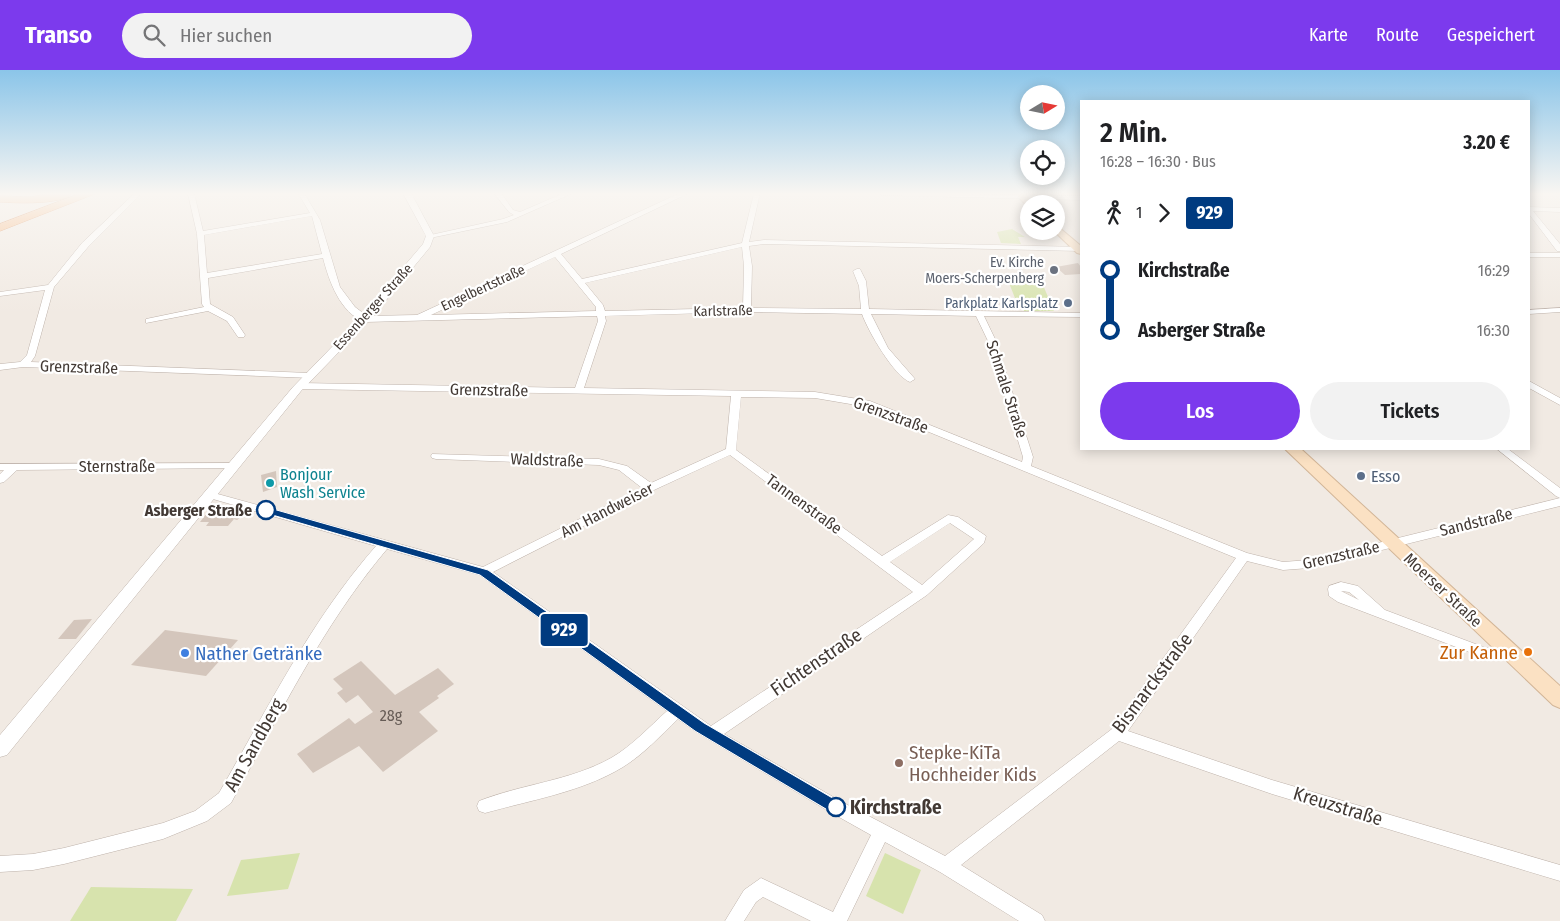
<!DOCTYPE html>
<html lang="de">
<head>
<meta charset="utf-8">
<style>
	body { margin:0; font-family:"Fira Sans Condensed",sans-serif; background:#f2f2f2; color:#202124; height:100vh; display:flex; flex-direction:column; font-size:19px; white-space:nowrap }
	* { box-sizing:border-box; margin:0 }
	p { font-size:16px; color:#757577 }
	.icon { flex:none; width:28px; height:28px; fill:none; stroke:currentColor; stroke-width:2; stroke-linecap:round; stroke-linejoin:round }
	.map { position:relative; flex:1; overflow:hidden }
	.side { position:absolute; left:1080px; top:30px; width:450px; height:350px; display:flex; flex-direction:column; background:#fff; border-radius:0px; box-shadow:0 2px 12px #0003 }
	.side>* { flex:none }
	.badge { padding:0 10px; border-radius:4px; font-size:18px; line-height:32px }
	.needle { width:32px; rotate:80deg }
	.fabs { position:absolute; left:1020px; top:15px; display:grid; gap:10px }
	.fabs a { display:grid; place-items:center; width:45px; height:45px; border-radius:50%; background:#fff; box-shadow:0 2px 12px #0003; font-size:25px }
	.map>.badge { position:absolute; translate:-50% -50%; box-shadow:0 0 0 2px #fff }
	.legs { display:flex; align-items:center; gap:8px; height:55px; padding:0 20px; font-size:16px }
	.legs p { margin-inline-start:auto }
	.overview { display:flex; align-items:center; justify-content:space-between; height:85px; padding:0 20px }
	h1 { font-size:28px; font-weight:600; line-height:38px }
	.cta { display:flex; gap:10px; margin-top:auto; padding:10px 20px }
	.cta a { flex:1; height:58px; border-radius:30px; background:#7c3aed; color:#fff; font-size:20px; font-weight:600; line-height:58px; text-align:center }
	.cta a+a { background:#f2f2f2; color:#202124 }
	ul { padding:0 20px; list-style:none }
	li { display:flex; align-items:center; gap:18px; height:60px; font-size:19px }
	li i { display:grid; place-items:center; width:8px; height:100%; margin:0 6px; background:currentColor }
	li i::after { content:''; width:12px; height:12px; margin:-6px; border:4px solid; border-radius:50%; background:#fff }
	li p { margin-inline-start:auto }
	li:first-child i { background:linear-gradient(#0000 50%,currentColor 0) }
	li:last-child i { background:linear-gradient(currentColor 50%,#0000 0) }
	header { display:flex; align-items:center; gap:30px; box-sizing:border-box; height:70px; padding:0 25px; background:#7c3aed; color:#fff }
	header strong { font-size:24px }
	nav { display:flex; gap:28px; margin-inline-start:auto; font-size:18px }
	.search { width:350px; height:45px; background:#f2f2f2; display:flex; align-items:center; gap:12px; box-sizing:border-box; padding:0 18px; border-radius:28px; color:#757577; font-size:19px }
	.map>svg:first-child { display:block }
	.green { fill:#d7e3ad }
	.building { fill:#d4c6bc }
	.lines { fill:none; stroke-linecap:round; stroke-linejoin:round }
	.minor-casing { stroke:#beb2aa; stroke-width:1 }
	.tertiary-casing { stroke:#beb2aa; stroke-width:1 }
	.secondary-casing { stroke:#d2b597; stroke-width:2 }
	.trunk-casing { stroke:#d4783a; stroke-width:1 }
	.minor { fill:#fff; fill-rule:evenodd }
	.tertiary { fill:#fff; fill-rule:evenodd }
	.secondary { fill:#fbe1c3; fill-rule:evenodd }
	.trunk { fill:#f8b67e; fill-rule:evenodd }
	.line-1 { fill:#003b80; stroke:#fff }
	.worship-dot { fill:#6b7280; stroke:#fff; stroke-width:2 }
	.service-dot { fill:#5c6f8a; stroke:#fff; stroke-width:2 }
	.culture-dot { fill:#0f9aa8; stroke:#fff; stroke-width:2 }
	.stop-1-dot { fill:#fff; stroke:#003b80; stroke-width:2.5 }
	.food-dot { fill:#e8710a; stroke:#fff; stroke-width:2 }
	.shop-dot { fill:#3f7fe0; stroke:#fff; stroke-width:2 }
	.education-dot { fill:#8d6e63; stroke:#fff; stroke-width:2 }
	.labels { text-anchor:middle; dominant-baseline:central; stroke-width:4.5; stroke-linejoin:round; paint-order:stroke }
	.far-worship-label { font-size:14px; fill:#5b616d; stroke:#fff; text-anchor:end }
	.far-street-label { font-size:14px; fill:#423934; stroke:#fff }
	.far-service-label { font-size:14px; fill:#4e5e75; stroke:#fff; text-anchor:end }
	.street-label { font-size:16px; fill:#423934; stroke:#fff }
	.culture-label { font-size:16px; fill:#0d838f; stroke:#fff; text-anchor:start }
	.service-label { font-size:16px; fill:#4e5e75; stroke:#fff; text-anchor:start }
	.stop-label { font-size:16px; font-weight:bold; fill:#423934; stroke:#fff; text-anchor:end }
	.near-number-label { font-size:16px; fill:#665c56 }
	.near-food-label { font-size:19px; fill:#c56008; stroke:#fff; text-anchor:end }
	.near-shop-label { font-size:19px; fill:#366cbe; stroke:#fff; text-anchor:start }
	.near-street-label { font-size:19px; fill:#423934; stroke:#fff }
	.near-education-label { font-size:19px; fill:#785e54; stroke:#fff; text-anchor:start }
	.near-stop-label { font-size:19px; font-weight:bold; fill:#423934; stroke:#fff; text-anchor:start }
</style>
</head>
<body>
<header>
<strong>Transo</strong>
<div class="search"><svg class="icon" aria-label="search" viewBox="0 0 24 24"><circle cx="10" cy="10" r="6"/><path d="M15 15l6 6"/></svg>Hier suchen</div>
<nav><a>Karte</a><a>Route</a><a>Gespeichert</a></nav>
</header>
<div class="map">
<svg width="1560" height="851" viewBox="0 0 1560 851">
	<rect width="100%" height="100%" fill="#f1eae3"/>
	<g class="green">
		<path d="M1012,159l13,8h-7l3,7 -20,-1 -4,-11z"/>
		<path d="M1007,208h33l14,33h-30l-3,-7 -4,-1z"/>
		<path d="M300,783l-12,36 -61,7 14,-36z"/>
		<path d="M885,783l36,17 -18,44 -37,-18z"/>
		<path d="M91,817l102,2 -17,32h-106z"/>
	</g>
	<g class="building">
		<path d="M1078,193l3,4v7l-16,1 -9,-8z"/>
		<path d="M276,401l1,16 -14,5 -2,-17z"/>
		<path d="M211,438h16l18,6 -8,6 -3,-1 -6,7h-22l3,-4h-9z"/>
		<path d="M92,549l-16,20h-18l16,-19z"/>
		<path d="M165,560l73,10 -32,36 -75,-11z"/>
		<path d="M361,591l34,34 43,-27 16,16 -17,12 2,2 -20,14 19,19 -55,41 -24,-26 -46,27 -16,-19 52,-36 6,6 18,-12 -15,-17 -12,8 -9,-10 6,-4 -10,-10z"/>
	</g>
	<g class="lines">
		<g class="minor-casing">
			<g id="minor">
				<path d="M135,123h7l-54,54 -34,40 -19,69 -4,6 278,11 5,3 -2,2 -289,-11 -23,3v-6l20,-2 7,-7 18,-65 -45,6v-4l48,-7 34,-42z"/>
				<path d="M188,123h6l9,38 107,-18 -12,-20h6l16,27 20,67 15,20 12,9 50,-1 263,-122h9l-128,61 21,25 160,-36 12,-50h6l-11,49 15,-2 317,7v4l-317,-7 -15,2 3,20 -1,42 110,1 -2,-23 -6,-15 4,-2h3l6,12 3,28 212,4v4l-97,-1 12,25 37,116 -2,9 216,87 36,9 26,-2 251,-62v8l-251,62 -26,2 -36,-9 -119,170 144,49 288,85v16l-288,-87 -153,-53 -158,124 81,50 3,6h-26l-79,-49 -55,-30 -38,79h-36l-48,-24 -7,5 -12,19h-19l19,-31 17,-12 72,34 38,-77 -41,-23 -135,-81 -17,-12c-18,17 -34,35 -55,48 -41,25 -92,33 -138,46l-6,-2 -2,-5 2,-5c43,-17 91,-20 132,-43 21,-12 38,-31 56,-47l-187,-136 -93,-26c-65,77 -108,167 -156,254l-24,18 -44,18 -99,25 -31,6 -33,2v-16l33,-2 31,-6 99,-25 32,-12 24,-18c49,-85 92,-173 157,-247l-170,-49 -2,-2 2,-2h8l269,74 159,-79 -23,-18 -20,-5 -163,-6 -4,-1 -1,-2 1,-2 167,5 28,7 24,17 75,-34 5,-53 -431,-7 -5,-3 5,-3 275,5 23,-67 -1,-5 -232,6c-25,-9 -36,-41 -42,-64l-115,20 2,26 23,13 12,18 -1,2h-6l-11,-16 -19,-10 -62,12v-4l58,-12 -2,-3 -5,-70zM312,146l10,38 -115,19 -3,-38zM742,177l2,19 -1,42 -138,3 -2,-6 -18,-22zM555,187l41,50v4l-165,4zM747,242l115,2c6,17 32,62 48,68l5,-3 -27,-31 -17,-34 105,2 12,25 35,116 -1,5 -152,-61 -55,-9 -231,-4 22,-67 -1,-5zM741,327l74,1 53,9 368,151 -124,171 -167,127 -103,-54 -118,-68 203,-139 57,-52 2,-7 -28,-19 -10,-2 -66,41 -146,-106zM730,385l183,137 -202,134 -218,-154 161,-82zM950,453l24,16 -52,46 -32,-23z"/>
				<path d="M494,123h7l12,17 7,2 44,-19h9l-66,29 -77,16 -4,-2 77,-17 11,-4 -5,-3z"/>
				<path d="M879,123l202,3v4l-199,-5z"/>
				<path d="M1529,137l31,1v4l-27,-1 27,33v7h-3l-28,-37z"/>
				<path d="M1027,142h2v4l-5,-2z"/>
				<rect x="1529" y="183" width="31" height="4"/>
				<path d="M1560,238v4l-31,2v-4z"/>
				<path d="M1529,311l31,17v7l-31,-17z"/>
				<path d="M1497,379h11l52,39v10l-4,-2z"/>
				<path d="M234,393l5,3 -1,2 -221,2 -13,12 -4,1v-9l4,-4h-4v-6z"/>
				<path d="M1341,512l17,4 27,24 101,38 22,-2 5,1 2,4 -2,4 -28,3 -147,-56 -9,-6 -1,-7 1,-3zM1341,521l8,1 10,8z"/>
			</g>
		</g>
		<g class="tertiary-casing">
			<path id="tertiary" d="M403,123h8l23,43 -4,11 -61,74 -68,70 -294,364 -7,2v-22l293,-348 68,-70 62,-73 3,-8z"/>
		</g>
		<g class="secondary-casing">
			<g id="secondary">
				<path d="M1015,123h10l10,11 -8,2z"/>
				<path d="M1056,155l25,21v8l-4,-1 -23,-22h2z"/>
				<path d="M1285,379h16l259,237v22l-7,-3z"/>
			</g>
		</g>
		<g class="trunk-casing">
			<g id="trunk">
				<path d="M51,123l21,1c-12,11 -55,9 -72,8v-6l31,1z"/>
				<path d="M81,123h16l-97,38v-7z"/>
			</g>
		</g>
		<use href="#minor" class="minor"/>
		<use href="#tertiary" class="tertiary"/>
		<use href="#secondary" class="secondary"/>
		<use href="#trunk" class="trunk"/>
	</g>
	<linearGradient id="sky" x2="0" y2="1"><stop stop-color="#8bc5e9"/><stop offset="0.51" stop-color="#f9f6f2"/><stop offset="1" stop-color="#f9f6f2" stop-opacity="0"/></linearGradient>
	<rect width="1560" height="243" fill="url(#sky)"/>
	<path class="line-1" d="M266,437l222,63 216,153 137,80 2,4 -2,5 -5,2 -5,-2 -136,-81 -215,-156 -218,-63 -1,-2z"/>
	<circle class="worship-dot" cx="1054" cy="200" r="5"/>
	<g class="service-dot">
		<circle cx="1068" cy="233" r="5"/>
		<circle cx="1361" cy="406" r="5"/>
	</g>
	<circle class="culture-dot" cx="270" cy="413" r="5"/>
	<g class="stop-1-dot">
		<circle cx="266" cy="440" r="9"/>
		<circle cx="836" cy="737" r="9"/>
	</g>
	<circle class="food-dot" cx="1528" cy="582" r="5"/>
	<circle class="shop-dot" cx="185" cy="583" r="5"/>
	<circle class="education-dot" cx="899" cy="693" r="5"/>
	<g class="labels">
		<g class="far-worship-label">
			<text x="1044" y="192">Ev. Kirche<tspan x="1044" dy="16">Moers-Scherpenberg</tspan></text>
		</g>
		<g class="far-street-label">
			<text transform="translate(483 218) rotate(-25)">Engelbertstraße</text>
			<text transform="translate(373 237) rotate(-48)">Essenberger Straße</text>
			<text transform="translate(723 241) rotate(-1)">Karlstraße</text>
		</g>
		<g class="far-service-label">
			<text x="1058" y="233">Parkplatz Karlsplatz</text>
		</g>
		<g class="street-label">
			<text transform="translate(79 297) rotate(2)">Grenzstraße</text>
			<text transform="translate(1007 319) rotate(72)">Schmale Straße</text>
			<text transform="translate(489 320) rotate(1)">Grenzstraße</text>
			<text transform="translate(891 345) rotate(20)">Grenzstraße</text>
			<text transform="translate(547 390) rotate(2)">Waldstraße</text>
			<text x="117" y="396">Sternstraße</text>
			<text transform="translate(804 434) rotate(36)">Tannenstraße</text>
			<text transform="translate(607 440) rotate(-27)">Am Handweiser</text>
			<text transform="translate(1476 452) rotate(-14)">Sandstraße</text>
			<text transform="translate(1341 485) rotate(-13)">Grenzstraße</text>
			<text transform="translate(1443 520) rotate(43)">Moerser Straße</text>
		</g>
		<g class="culture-label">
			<text x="280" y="404">Bonjour<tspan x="280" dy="18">Wash Service</tspan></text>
		</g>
		<g class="service-label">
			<text x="1371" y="406">Esso</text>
		</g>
		<g class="stop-label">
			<text x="252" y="440">Asberger Straße</text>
		</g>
		<g class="near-number-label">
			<text x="391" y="645">28g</text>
		</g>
		<g class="near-food-label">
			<text x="1518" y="582">Zur Kanne</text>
		</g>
		<g class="near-shop-label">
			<text x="195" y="583">Nather Getränke</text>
		</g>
		<g class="near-street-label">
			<text transform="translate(816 592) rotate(-34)">Fichtenstraße</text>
			<text transform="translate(1152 613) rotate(-53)">Bismarckstraße</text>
			<text transform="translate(254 675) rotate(-61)">Am Sandberg</text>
			<text transform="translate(1338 736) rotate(17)">Kreuzstraße</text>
		</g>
		<g class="near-education-label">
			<text x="909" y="682">Stepke-KiTa<tspan x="909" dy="22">Hochheider Kids</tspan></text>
		</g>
		<g class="near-stop-label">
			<text x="850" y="737">Kirchstraße</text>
		</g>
	</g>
</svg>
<div class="fabs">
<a><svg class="needle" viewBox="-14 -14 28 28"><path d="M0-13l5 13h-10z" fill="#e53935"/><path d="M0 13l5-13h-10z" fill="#757577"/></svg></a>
<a><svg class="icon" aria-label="locate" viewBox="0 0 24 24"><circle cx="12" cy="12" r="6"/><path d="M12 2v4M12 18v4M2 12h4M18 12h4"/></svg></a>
<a><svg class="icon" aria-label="layers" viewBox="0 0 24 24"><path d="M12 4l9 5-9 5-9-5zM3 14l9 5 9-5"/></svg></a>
</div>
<b class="badge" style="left:564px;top:560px;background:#003b80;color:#fff">929</b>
<section class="side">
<div class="overview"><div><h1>2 Min.</h1><p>16:28 – 16:30 · Bus</p></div><b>3.20 €</b></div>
<div class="legs"><svg class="icon" aria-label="walk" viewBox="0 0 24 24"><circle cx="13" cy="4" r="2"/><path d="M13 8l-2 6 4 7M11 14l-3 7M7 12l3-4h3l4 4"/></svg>1<svg class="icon" aria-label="forward" viewBox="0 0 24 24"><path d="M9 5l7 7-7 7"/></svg><b class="badge" style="background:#003b80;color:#fff">929</b></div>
<ul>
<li><i style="color:#003b80"></i><b>Kirchstraße</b><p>16:29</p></li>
<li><i style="color:#003b80"></i><b>Asberger Straße</b><p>16:30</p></li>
</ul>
<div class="cta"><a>Los</a><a>Tickets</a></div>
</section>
</div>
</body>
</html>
